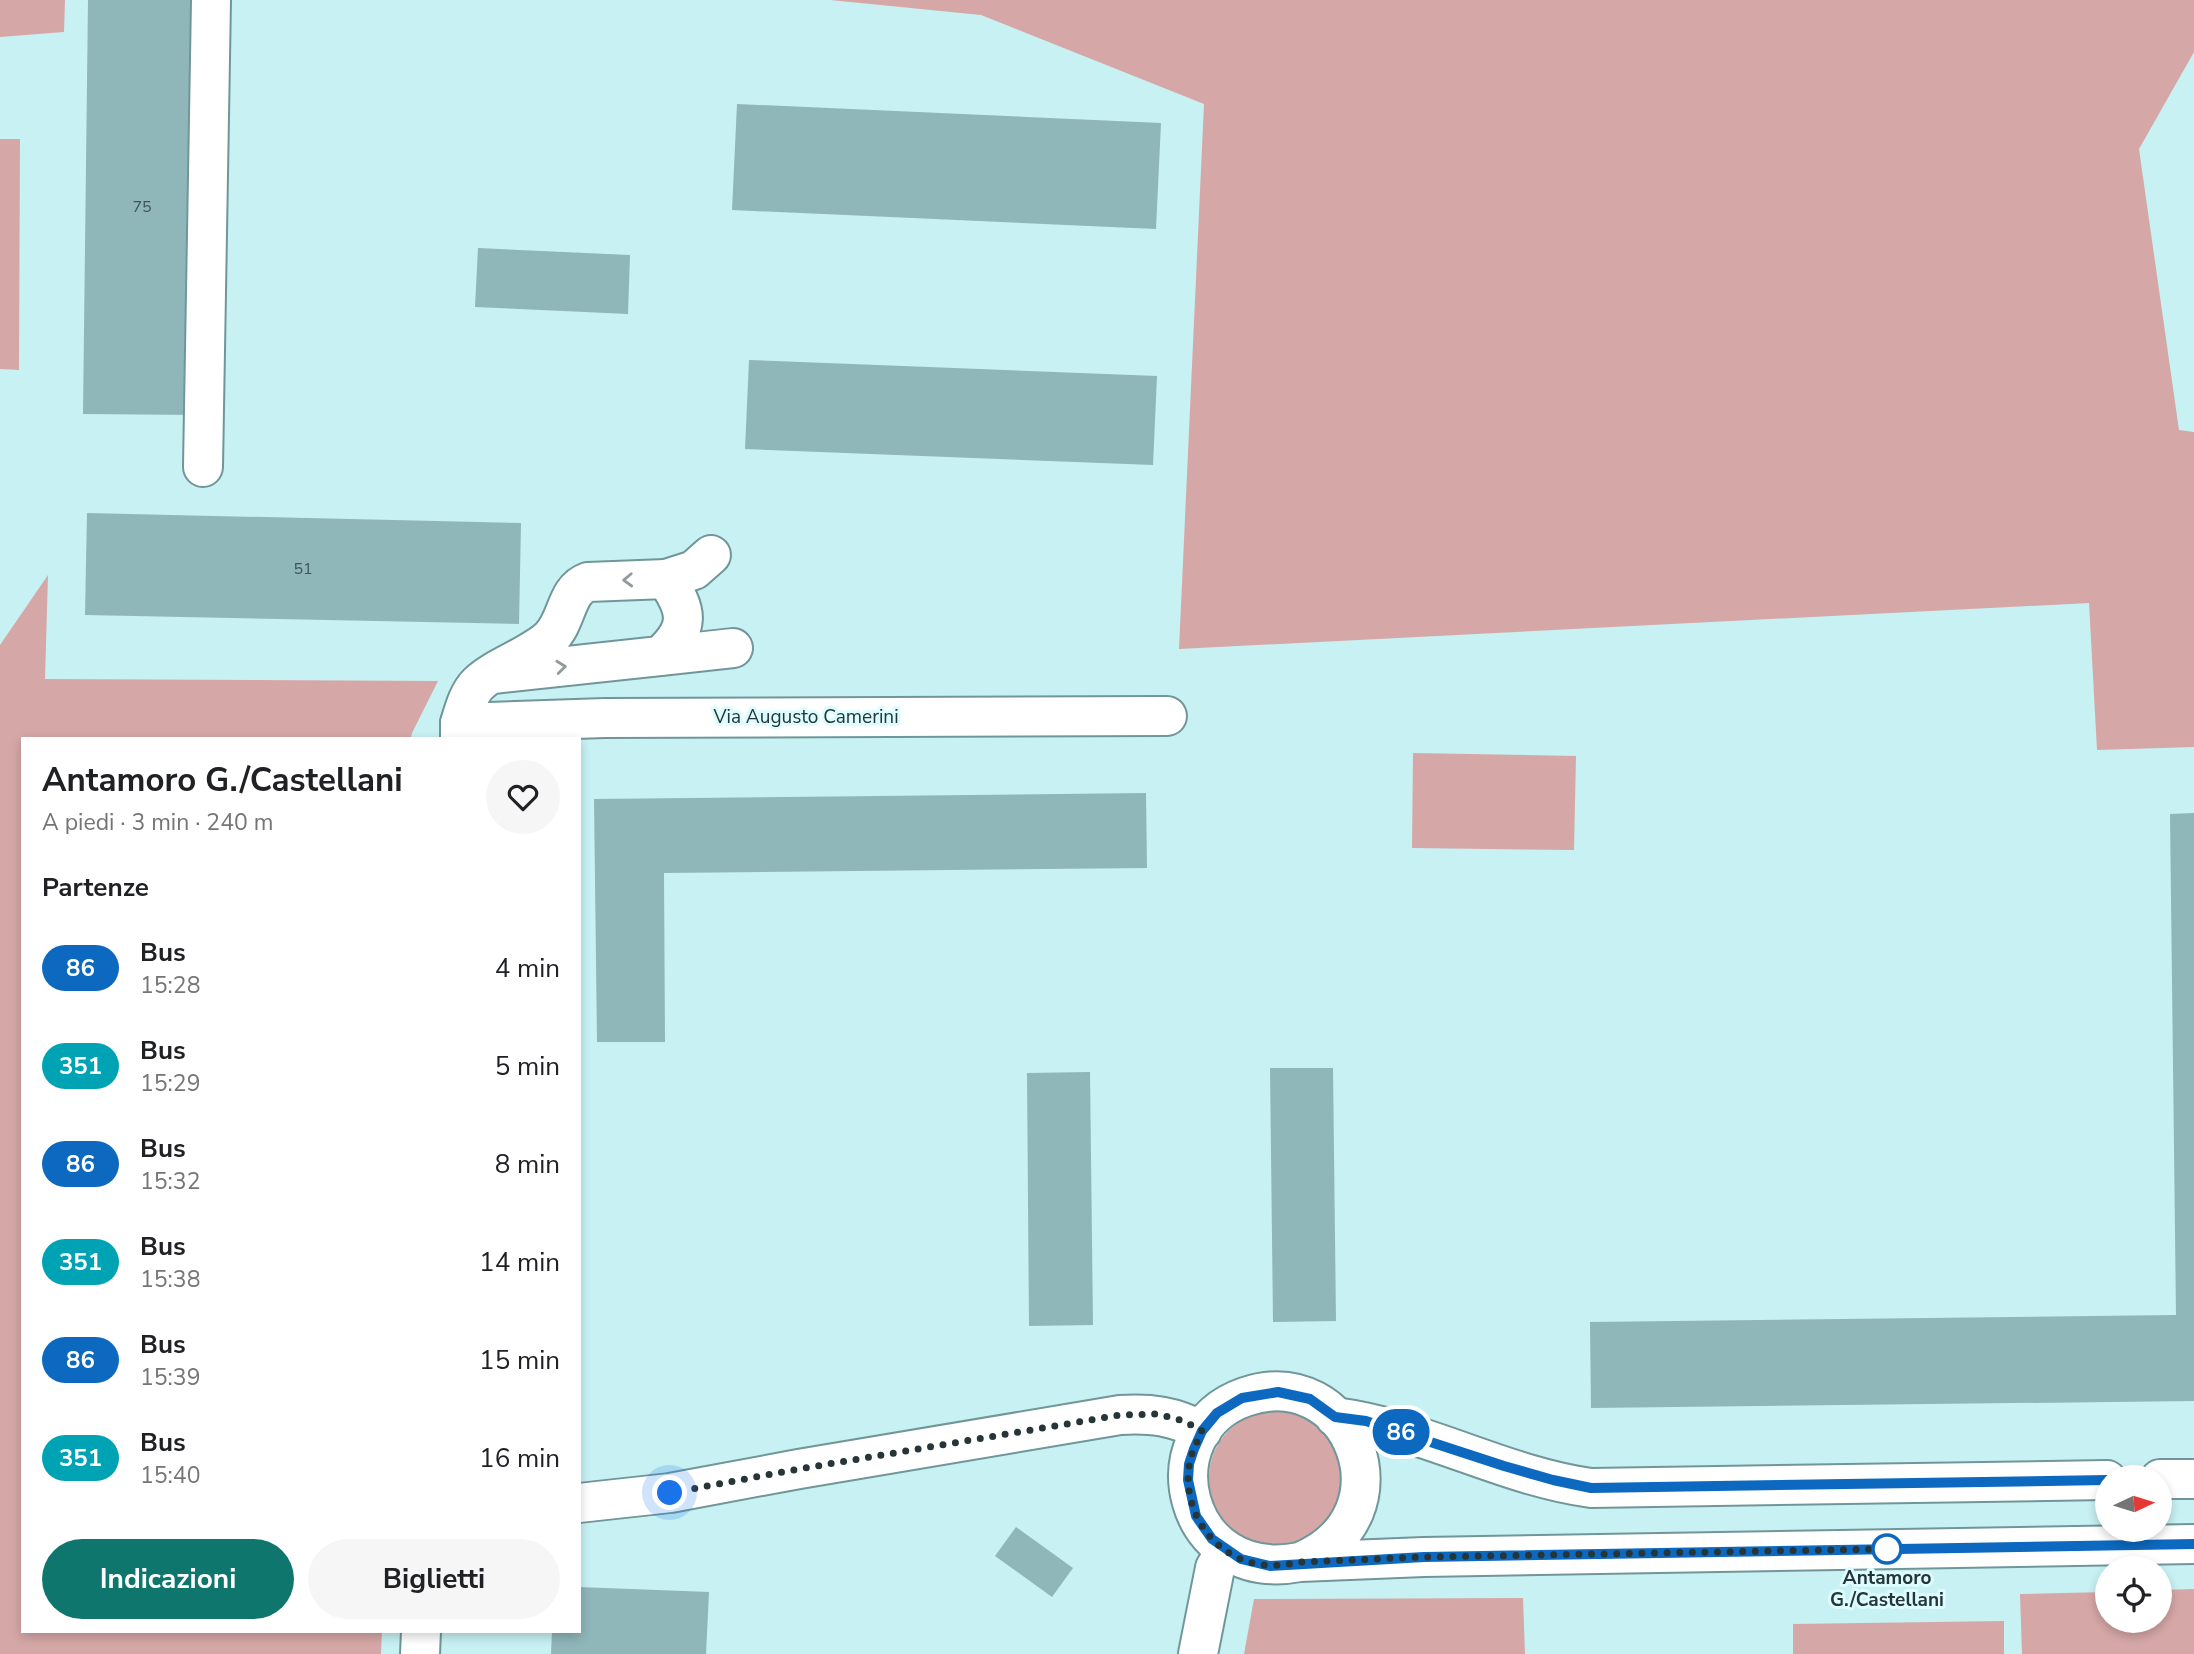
<!DOCTYPE html>
<html lang="it">
<head>
<meta charset="utf-8">
<style>
	body { margin:0; font-family:"Nunito Sans",sans-serif; background:#f6f6f6; color:#202124; height:100vh; display:flex; flex-direction:column; font-size:26px; white-space:nowrap }
	* { box-sizing:border-box; margin:0 }
	p { font-size:23px; color:#757577 }
	.icon { flex:none; width:38px; height:38px; fill:none; stroke:currentColor; stroke-width:2; stroke-linecap:round; stroke-linejoin:round }
	.map { position:relative; flex:1; overflow:hidden }
	.details { position:absolute; left:21px; top:737px; width:560px; height:896px; display:flex; flex-direction:column; background:#fff; border-radius:0px; box-shadow:0 4px 10px #0003 }
	.details>* { flex:none }
	.badge { padding:0 14px; border-radius:23px; font-size:24px; line-height:46px }
	.needle { width:46px; rotate:86deg }
	.fabs { position:absolute; left:2095px; top:1465px; display:grid; gap:14px }
	.fabs a { display:grid; place-items:center; width:77px; height:77px; border-radius:50%; background:#fff; box-shadow:0 4px 10px #0003; font-size:35px }
	.you { position:absolute; width:35px; height:35px; margin:-18px; border:5px solid #fff; border-radius:50%; background:#1a73e8; box-shadow:0 0 0 10px #1a73e833 }
	.map>.badge { position:absolute; translate:-50% -50%; box-shadow:0 0 0 4px #fff }
	h2 { padding:0 21px; font-size:26px; line-height:63px }
	.round { display:grid; place-items:center; flex:none; width:74px; height:74px; border-radius:37px; background:#f6f6f6 }
	.headline { display:flex; align-items:center; justify-content:space-between; height:119px; padding:0 21px }
	h1 { font-size:33px; font-weight:700; line-height:52px }
	.button { display:flex; gap:14px; margin-top:auto; padding:14px 21px }
	.button a { flex:1; height:80px; border-radius:42px; background:#0f766e; color:#fff; font-size:28px; font-weight:700; line-height:80px; text-align:center }
	.button a+a { background:#f6f6f6; color:#202124 }
	ul { padding:0; list-style:none }
	li { display:flex; align-items:center; gap:21px; height:98px; padding:0 21px }
	li div { flex:1 }
	li b { display:block; font-size:26px }
	li em { font-style:normal }
	li .badge { min-width:77px; font-weight:700; text-align:center }
	.map>svg:first-child { display:block }
	.green { fill:#d6a7a7 }
	.building { fill:#8fb6b9 }
	.lines { fill:none; stroke-linecap:round; stroke-linejoin:round }
	.minor-casing { stroke:#709699; stroke-width:42 }
	.minor { stroke:#fff; stroke-width:38 }
	.oneway { stroke:#929a9b }
	.line-casing { stroke:#fff; stroke-width:16 }
	.line { stroke:#0c69bf; stroke-width:10 }
	.walk { stroke:#263537; stroke-width:7; stroke-dasharray:0 12.6 }
	.stop-dot { fill:#fff; stroke:#0c69bf; stroke-width:3.5 }
	.labels { text-anchor:middle; dominant-baseline:central; stroke-width:6; stroke-linejoin:round; paint-order:stroke }
	.number-label { font-size:16px; fill:#405558 }
	.street-label { font-size:19px; fill:#263537; stroke:#dcfcff }
	.stop-label { font-size:19px; font-weight:bold; fill:#263537; stroke:#dcfcff }
</style>
</head>
<body>
<div class="map">
<svg width="2194" height="1654" viewBox="0 0 2194 1654">
	<rect width="100%" height="100%" fill="#c8f1f4"/>
	<g class="green">
		<path d="M0,0h65l-1,32 -64,5z"/>
		<path d="M830,0h1364v52l-55,97 40,281 15,2v315l-97,3 -8,-147 -910,46 25,-545 -223,-89z"/>
		<path d="M0,139h20l-1,231 -19,-1z"/>
		<path d="M48,575l-3,104 393,2 -26,52 -1,5h-388v893h359l-1,23h-381v-1009z"/>
		<path d="M1413,753l163,3 -2,94 -162,-2z"/>
		<circle cx="1276" cy="1478" r="67"/>
		<path d="M2194,1589v65h-172l-2,-60 87,-2v28h53v-30z"/>
		<path d="M1523,1598l2,56h-281l10,-55z"/>
		<path d="M2004,1621v33h-211v-30z"/>
	</g>
	<g class="building">
		<path d="M88,0h112l-5,415 -112,-1z"/>
		<path d="M737,104l424,19 -5,106 -424,-19z"/>
		<path d="M478,248l152,7 -2,59 -153,-7z"/>
		<path d="M749,360l408,16 -4,89 -408,-16z"/>
		<path d="M87,513l434,10 -2,101 -434,-9z"/>
		<path d="M1146,793l1,75 -483,5 1,169h-68l-3,-243z"/>
		<path d="M2194,813v588l-603,7 -1,-86 586,-7 -6,-501z"/>
		<path d="M1270,1068h63l3,253 -63,1z"/>
		<path d="M1090,1072l3,253 -64,1 -2,-253z"/>
		<path d="M1016,1527l57,41 -21,29 -57,-41z"/>
		<path d="M579,1587l130,5 -3,62h-155l1,-23h27z"/>
	</g>
	<g class="lines">
		<g class="minor-casing">
			<g id="minor">
				<path d="M203,467l8,-467"/>
				<path d="M666,579l28,-9 17,-15"/>
				<path d="M660,656l73,-8"/>
				<path d="M460,723c4,-13 8,-29 18,-39 17,-17 53,-28 72,-46 18,-17 15,-48 38,-56l78,-3c22,32 25,49 -6,77l-167,18"/>
				<path d="M460,738v-15l145,-5 562,-2"/>
				<path d="M1335,1417c88,11 168,59 256,71l516,-8"/>
				<path d="M2160,1479h34"/>
				<path d="M579,1503l91,-10 129,-24 321,-54c31,-2 54,1 82,16"/>
				<path d="M1300,1562c114,-47 51,-202 -55,-165 -97,34 -64,188 55,165l124,-5 770,-13"/>
				<path d="M420,1654l1,-23"/>
				<path d="M1198,1654l17,-86 11,-18"/>
			</g>
		</g>
		<use href="#minor" class="minor"/>
	</g>
	<defs><path id="oneway-chevron" d="M-2-3.5L2.5 0L-2 3.5" fill="none" stroke-width="1.6" stroke-linecap="round" stroke-linejoin="round" transform="scale(1.75)"/></defs>
	<g class="oneway">
		<use href="#oneway-chevron" transform="translate(628 580) rotate(178)"/>
		<use href="#oneway-chevron" transform="translate(561 667) rotate(-6)"/>
	</g>
	<g class="lines">
		<g class="line-casing">
			<path id="line" d="M2107,1480l-516,8 -38,-8 -49,-14 -138,-45 -31,-4 -25,-18 -32,-7 -36,6 -25,15 -15,18 -8,18 -5,15 -1,16 8,36 16,23 29,20 29,7 154,-9 770,-13"/>
		</g>
		<use href="#line" class="line"/>
		<path class="walk" d="M670,1493l129,-24 321,-54 37,-1 27,7 18,10c-5,12 -12,23 -13,36 -6,44 23,88 68,97 14,3 29,1 43,-2l124,-5 463,-8"/>
	</g>
	<circle class="stop-dot" cx="1887" cy="1549" r="14"/>
	<g class="labels">
		<g class="number-label">
			<text x="142" y="207">75</text>
			<text x="303" y="569">51</text>
		</g>
		<g class="street-label">
			<text x="806" y="717">Via Augusto Camerini</text>
		</g>
		<g class="stop-label">
			<text x="1887" y="1578">Antamoro<tspan x="1887" dy="22">G./Castellani</tspan></text>
		</g>
	</g>
</svg>
<div class="fabs">
<a><svg class="needle" viewBox="-14 -14 28 28"><path d="M0-13l5 13h-10z" fill="#e53935"/><path d="M0 13l5-13h-10z" fill="#757577"/></svg></a>
<a><svg class="icon" aria-label="locate" viewBox="0 0 24 24"><circle cx="12" cy="12" r="6"/><path d="M12 2v4M12 18v4M2 12h4M18 12h4"/></svg></a>
</div>
<div class="you" style="left:670px;top:1493px"></div>
<b class="badge" style="left:1401px;top:1432px;background:#0c69bf;color:#fff">86</b>
<section class="details">
<div class="headline"><div><h1>Antamoro G./Castellani</h1><p>A piedi · 3 min · 240 m</p></div><a class="round"><svg class="icon" aria-label="heart" viewBox="0 0 24 24"><path d="M12 20l-8-8c-3-5 5-10 8-4 3-6 11-1 8 4z"/></svg></a></div>
<h2>Partenze</h2>
<ul>
<li><span class="badge" style="background:#0c69bf;color:#fff">86</span><div><b>Bus</b><p>15:28</p></div><em>4 min</em></li>
<li><span class="badge" style="background:#00a3b4;color:#fff">351</span><div><b>Bus</b><p>15:29</p></div><em>5 min</em></li>
<li><span class="badge" style="background:#0c69bf;color:#fff">86</span><div><b>Bus</b><p>15:32</p></div><em>8 min</em></li>
<li><span class="badge" style="background:#00a3b4;color:#fff">351</span><div><b>Bus</b><p>15:38</p></div><em>14 min</em></li>
<li><span class="badge" style="background:#0c69bf;color:#fff">86</span><div><b>Bus</b><p>15:39</p></div><em>15 min</em></li>
<li><span class="badge" style="background:#00a3b4;color:#fff">351</span><div><b>Bus</b><p>15:40</p></div><em>16 min</em></li>
</ul>
<div class="button"><a>Indicazioni</a><a>Biglietti</a></div>
</section>
</div>
</body>
</html>
